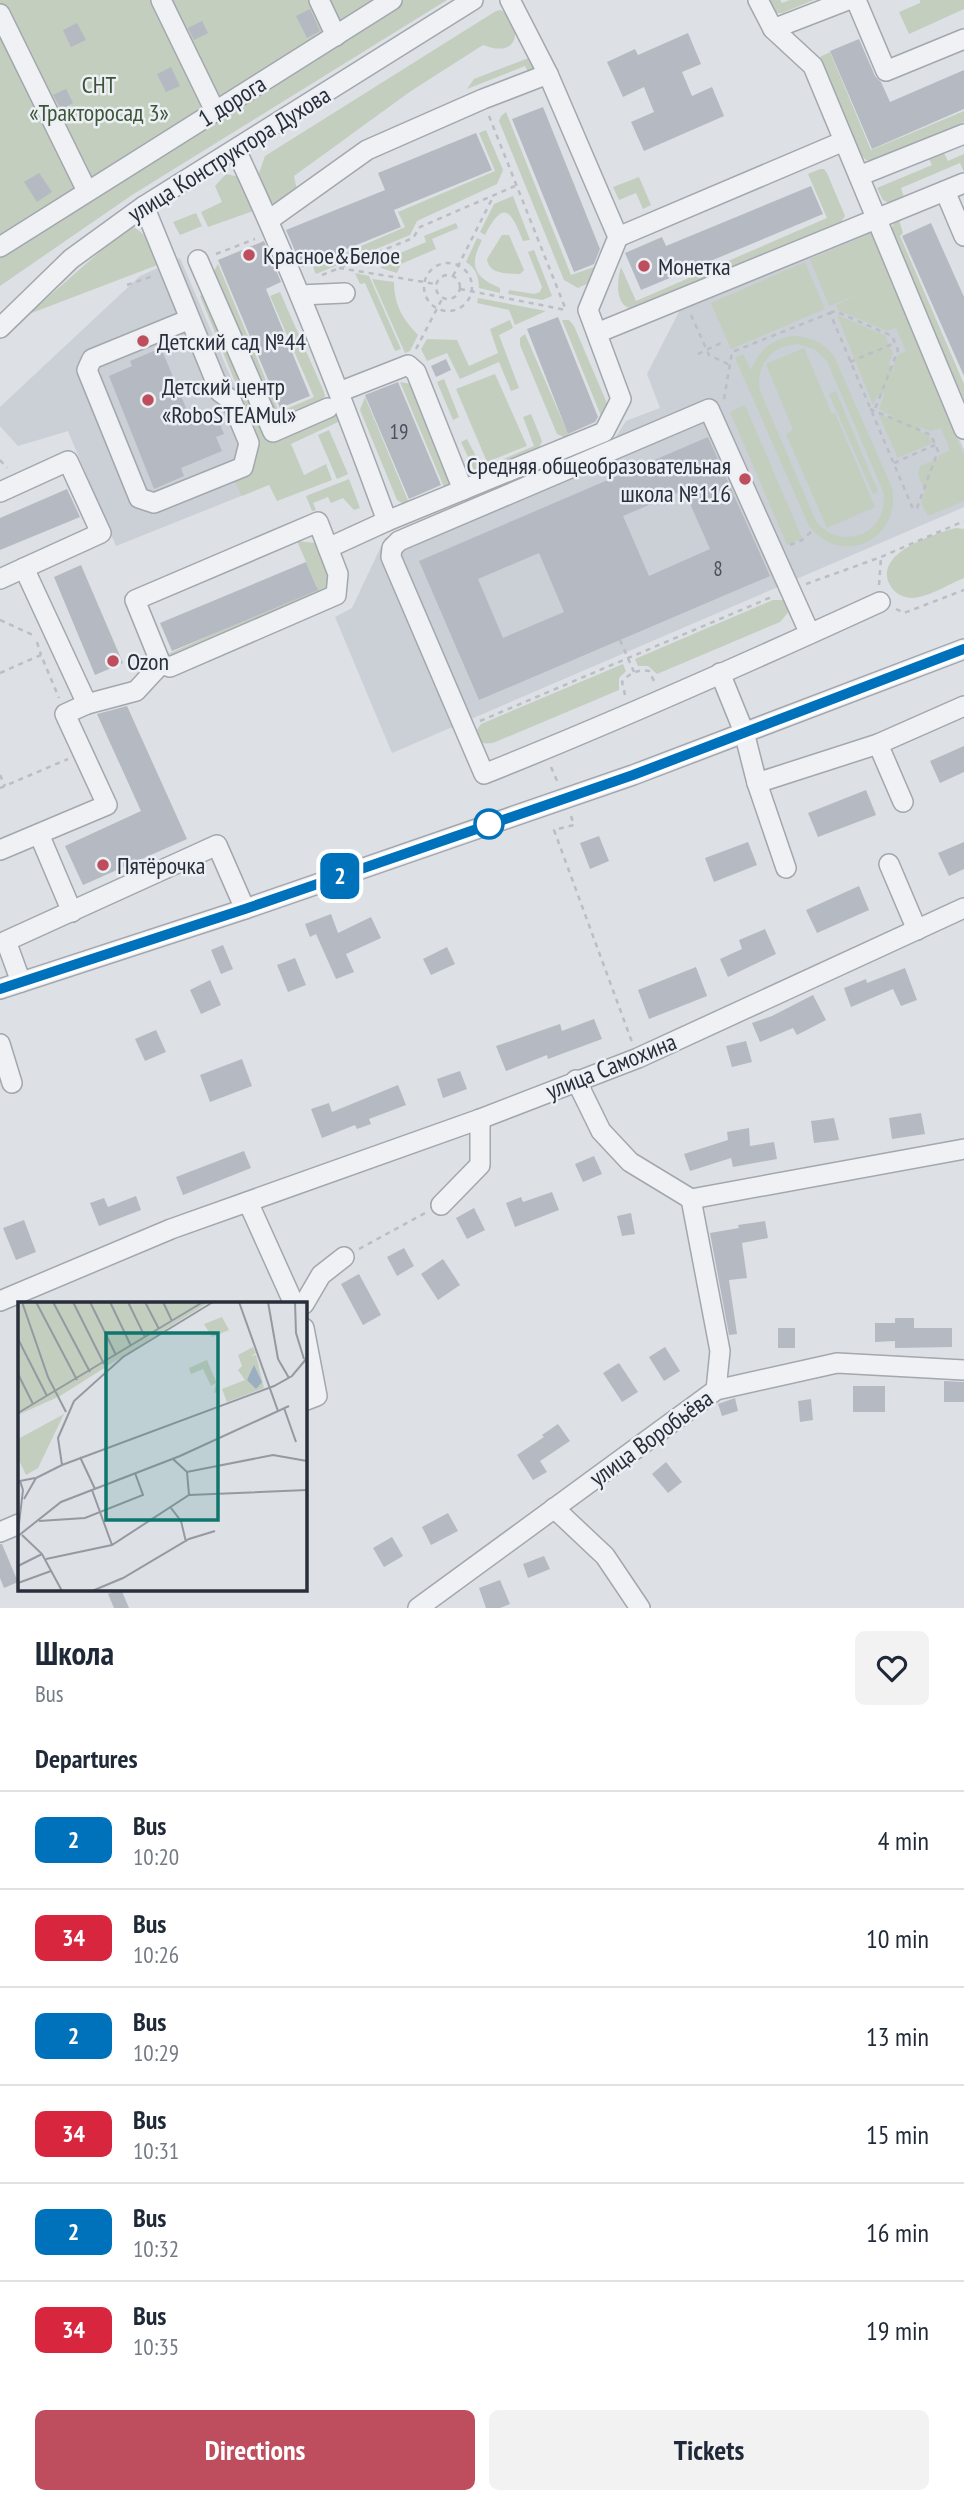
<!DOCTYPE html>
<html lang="en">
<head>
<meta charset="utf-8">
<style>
	body { margin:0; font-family:"PT Sans Narrow",sans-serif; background:#f2f2f3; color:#1f2937; height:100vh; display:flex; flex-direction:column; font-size:26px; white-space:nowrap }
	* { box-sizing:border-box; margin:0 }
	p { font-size:23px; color:#747a83 }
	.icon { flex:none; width:38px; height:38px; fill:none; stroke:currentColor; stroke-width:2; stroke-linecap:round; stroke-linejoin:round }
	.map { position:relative; height:1608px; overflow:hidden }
	.side { display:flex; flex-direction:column; background:#fff; flex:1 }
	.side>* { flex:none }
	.badge { padding:0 14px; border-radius:10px; font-size:24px; line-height:46px }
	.map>.badge { position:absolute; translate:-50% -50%; box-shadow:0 0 0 4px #fff }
	h2 { padding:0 35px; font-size:26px; line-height:63px }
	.round { display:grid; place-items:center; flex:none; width:74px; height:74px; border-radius:10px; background:#f2f2f3 }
	.summary { display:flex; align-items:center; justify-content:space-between; height:119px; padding:0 35px }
	h1 { font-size:33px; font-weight:800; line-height:52px }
	.action { display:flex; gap:14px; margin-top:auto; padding:14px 35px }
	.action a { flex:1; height:80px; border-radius:10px; background:#be4e5e; color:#fff; font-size:28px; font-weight:800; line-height:80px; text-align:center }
	.action a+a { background:#f2f2f3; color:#1f2937 }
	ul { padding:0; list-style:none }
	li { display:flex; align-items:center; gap:21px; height:98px; padding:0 35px; border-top:2px solid #e0e1e3 }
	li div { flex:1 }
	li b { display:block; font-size:26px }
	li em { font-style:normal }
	li .badge { min-width:77px; font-weight:700; text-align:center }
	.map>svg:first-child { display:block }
	.built { fill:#cbcfd6 }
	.green { fill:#c3cebf; fill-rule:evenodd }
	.building { fill:#b5b9c1; fill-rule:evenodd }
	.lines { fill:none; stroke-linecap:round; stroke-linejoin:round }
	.minor-casing { stroke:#a3a7ae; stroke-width:22 }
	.path { stroke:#bbbec4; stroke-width:2.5; stroke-dasharray:5 5; stroke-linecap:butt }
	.minor { stroke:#eff1f4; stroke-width:19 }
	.line-casing { stroke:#fff; stroke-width:16 }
	.line { stroke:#0072bc; stroke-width:10 }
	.poi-dot { fill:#be4e5e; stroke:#eceff3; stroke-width:2.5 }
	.stop-dot { fill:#fff; stroke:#0072bc; stroke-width:3.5 }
	.labels { text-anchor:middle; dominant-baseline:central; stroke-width:5; stroke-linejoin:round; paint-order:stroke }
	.number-label { font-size:21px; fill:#4b515c }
	.park-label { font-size:24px; fill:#3c5437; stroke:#eceff3 }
	.street-label { font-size:24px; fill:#282e3a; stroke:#eceff3 }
	.poi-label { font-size:24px; fill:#282e3a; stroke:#eceff3; text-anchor:start }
	.inset-road { fill:none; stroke:#9599a1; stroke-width:2 }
	.view { fill:#0f766e; fill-opacity:0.15; stroke:#0f766e; stroke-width:3.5 }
	.inset-edge { fill:none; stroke:#282e3a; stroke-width:3.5 }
</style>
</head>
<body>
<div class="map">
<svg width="964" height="1608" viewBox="0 0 964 1608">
	<rect width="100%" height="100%" fill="#dde0e5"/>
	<g class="built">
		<path d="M870,228l94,222v57l-572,246 -57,-136 17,-9 33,-70 227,-95 14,-22 34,-13 -13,-34 33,-64z"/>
		<path d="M180,258l87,204 -21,32 -130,52 -48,-115 -50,15 -18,-20v-19l140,-131z"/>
	</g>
	<g class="green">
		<path d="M0,0h447l-315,195 -132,91z"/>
		<path d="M764,0h16l2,3 8,-3h24l-32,13h-6z"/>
		<path d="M920,0h44v9l-55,25 -10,-22 21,-9z"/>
		<path d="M501,10c21,14 21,50 -18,35l-72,46 -117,85 3,14 -20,15 -6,-3 -12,-29 6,-17 231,-145z"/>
		<path d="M830,52l41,98 93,-39v11l-88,38h-10l-5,-5 -41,-98z"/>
		<path d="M531,57l7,13 -9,4 -4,-8 -58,23 7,-10z"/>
		<path d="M506,112l65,163 29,-10 -9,17 -13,6 -14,-8 -65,-159 2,-5z"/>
		<path d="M486,130l17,40 -6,14 -80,37 -7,14 -94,39 -3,-7 92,-40 -7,-15 97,-41 -16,-38z"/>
		<path d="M943,151l5,10 16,-7v18l-4,-9 -59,25 3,9 -15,6 -6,-3 -6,-12 55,-23 -4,-8z"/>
		<path d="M820,169h4l3,4 18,43 -4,6 -202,87c-24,3 -23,-25 -18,-42l15,34 191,-83 -19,-44z"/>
		<path d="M226,174l14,3 16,33 -48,17 -7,-15 21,-10 -7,-16z"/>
		<path d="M639,177l12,28 -8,4 -7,-16 -17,7 -6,-13z"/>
		<path d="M513,196l17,44 -7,1c-12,-30 -19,-43 -38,-6l-5,-3 14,-28z"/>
		<path d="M196,213l6,13 -22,9 -7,-13z"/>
		<path d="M899,220l4,13 -3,3 64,148v16l-73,-169 3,-9z"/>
		<path d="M456,223l2,5 -26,11 4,10 -35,15 -4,9 -16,-5 3,-8 42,-18 -2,-6z"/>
		<path d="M130,225c17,9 24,21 30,39l-131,50z"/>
		<path d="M872,233l92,223v45l-36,15 -7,-13 4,-10 -7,-19 2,-8 18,-7 2,-4 10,-5 -9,-22 -11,3 -11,-4 2,5 8,4 3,7 -34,15 -19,-43 12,3 3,-1 -15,-8 6,-16 -7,2 -5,10 -36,-90 48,20 8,19 -4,9 6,11 -2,-8 5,-11 8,-4 -10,-23 -9,3 -49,-21 -2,-5 23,-11 -30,12 -19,-47z"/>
		<path d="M502,235h7l15,35 -4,4c-13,-1 -31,1 -33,-15z"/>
		<path d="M477,238l5,2c-14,27 -7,37 18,48v5l-21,-5c0,-11 -3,-20 -13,-26z"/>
		<path d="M534,250l18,46 -10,4 -34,-6 1,-4 25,4 6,-2 2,-5 -14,-35z"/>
		<path d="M805,262l20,47 -94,40 -20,-46z"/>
		<path d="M218,264l61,148 35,-15 -44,-101 10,-4 44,100 1,4 -4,7 -40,17 -10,-5 -59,-141z"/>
		<path d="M355,273l14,3 32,73 -6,2 -30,-68 -5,1z"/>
		<path d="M372,279l22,3c0,22 8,37 24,53l-8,16 -5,2z"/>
		<path d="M205,294l62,147 55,-22 14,-14 4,13 -2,4 -47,22 13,31 22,-11 6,16 -55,21 -8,-16 -27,11 -8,-16 11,-6 12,-38 -57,-140z"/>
		<path d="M478,298l68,13 -31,14 -6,-15 -32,-7z"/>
		<path d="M510,320l3,8 -14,7 20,53 -8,3 -12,-29 -39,17 -13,-26 -20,8 -6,-12 6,-10 30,1 12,26 29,-13 -8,-24z"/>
		<path d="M562,320h7l5,6 35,82 -6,13z"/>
		<path d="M525,334l44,102 -3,2 -9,-4 -37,-89v-7z"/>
		<path d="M791,336c18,0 32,6 43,20l58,132c10,52 -51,80 -83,38l-74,-168 8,-4 8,16c7,-19 20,-30 40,-34zM798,344l16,5 13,12 56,130c8,41 -41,63 -67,30l-56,-130c-5,-26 12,-46 38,-47z"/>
		<path d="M804,348l28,66 3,-1 40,94 -48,21 -41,-94 7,-4 -27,-66z"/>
		<path d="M495,374l32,72 -40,16 -31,-73z"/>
		<path d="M444,379l15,38 -6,3 -16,-38z"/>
		<path d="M400,382l11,2 40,96 -1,4 -6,3z"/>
		<path d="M836,391l42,101 -5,2 -44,-100z"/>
		<path d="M365,397l44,106 -4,2 -8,-5 -37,-90z"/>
		<path d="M745,405l57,133 -15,7 -57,-133z"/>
		<path d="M531,414l11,27 -4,9 -60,25 -3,-3 -14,-30 6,-3 15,29 52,-22 -11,-29z"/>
		<path d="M329,430l19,44 -11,5 -19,-44z"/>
		<path d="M349,479l11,29 -6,2 -11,-12 -12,5 -3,-6 -15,6 3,7 -4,1 -6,-15z"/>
		<path d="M956,528l8,1v49c-15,6 -35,19 -51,20 -10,0 -19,-5 -23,-13 -17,-32 44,-51 66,-57z"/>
		<path d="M297,541l19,2 16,34 1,13 -157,71 -10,-6 151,-68z"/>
		<path d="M773,600h15l3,9 -11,13 -123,52 -9,-8h-10l-3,-7z"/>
		<path d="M623,664l3,7 -7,7v12l-126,53c-10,1 -15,1 -19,-9l7,-10z"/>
	</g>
	<g class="building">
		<path d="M310,9l10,22 -13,7 -11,-22z"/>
		<path d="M202,21l6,12 -14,7 -6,-12z"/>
		<path d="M77,23l9,17 -15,7 -8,-17z"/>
		<path d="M688,33l13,31 -19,8 10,24 20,-9 12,29 -80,35 -13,-29 23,-10 -10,-25 -21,10 -16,-35 28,-13 3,6z"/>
		<path d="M859,39l16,37 6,6 9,20 74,-32v39l-92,40 -42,-98z"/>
		<path d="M171,67l9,19 -14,6 -9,-18z"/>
		<path d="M66,89l7,14 -12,6 -8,-14z"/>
		<path d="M543,107l57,142 -6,15 -20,8 -62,-153z"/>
		<path d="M476,133l16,37 -98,40 7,17 -99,40 -16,-37 99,-40 -7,-17z"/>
		<path d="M39,173l13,19 -15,10 -13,-20z"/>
		<path d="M811,186l12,28 -182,76 -16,-37 37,-16 4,9z"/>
		<path d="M931,223l33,74v79l-62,-140z"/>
		<path d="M264,241l17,41 -15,7 44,107 -30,12 -62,-148z"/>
		<path d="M558,317l40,100 -3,5 -27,12 -41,-105z"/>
		<path d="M161,348l30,72 23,-10 10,24 -8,3 6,14 -41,17 3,8 -30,13 -45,-113 23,-10 -2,-5z"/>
		<path d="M446,359l5,11 -15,7 -5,-11z"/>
		<path d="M398,382l43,103 -32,14 -44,-104z"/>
		<path d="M708,437l62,139 -291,124 -60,-139zM684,490l26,59 -61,27 -26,-60zM539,553l25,59 -61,26 -25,-59z"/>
		<path d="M67,489l13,28 -80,33v-32z"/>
		<path d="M306,562l12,28 -146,61 -12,-28z"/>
		<path d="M81,565l42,98 -28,12 -41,-98z"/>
		<path d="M127,706l60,133 -104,46 -18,-39 76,-35 -44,-97z"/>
		<path d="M964,746v26l-24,11 -10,-22z"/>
		<path d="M866,790l10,25 -58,22 -10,-24z"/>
		<path d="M599,836l10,25 -19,8 -10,-26z"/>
		<path d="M748,842l9,23 -43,17 -9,-24z"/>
		<path d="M964,842v27l-15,7 -11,-23z"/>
		<path d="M859,886l10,24 -52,23 -11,-23z"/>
		<path d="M331,914l7,19 33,-16 10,21 -35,16 8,18 -18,7 -20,-45 -6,3 -5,-13z"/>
		<path d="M765,929l11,25 -48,23 -8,-18 22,-10 -3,-9z"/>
		<path d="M223,945l10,24 -12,5 -10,-24z"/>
		<path d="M447,947l8,17 -24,11 -8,-16z"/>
		<path d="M295,958l11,27 -18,7 -11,-27z"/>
		<path d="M696,967l11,29 -58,23 -11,-29z"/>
		<path d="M905,968l12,32 -16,6 -8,-17 -42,18 -7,-19 22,-9 1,4z"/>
		<path d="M210,980l11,25 -20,9 -11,-24z"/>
		<path d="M813,995l13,25 -29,15 -4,-7 -33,14 -8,-19 20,-7z"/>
		<path d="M594,1019l8,20 -54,20 -1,-4 -41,16 -10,-25 64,-22 2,7z"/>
		<path d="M156,1030l10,22 -21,9 -10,-22z"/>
		<path d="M746,1041l6,21 -20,5 -6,-21z"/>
		<path d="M242,1059l10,27 -42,16 -10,-27z"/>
		<path d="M460,1071l7,18 -24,9 -6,-19z"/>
		<path d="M398,1085l8,20 -37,14 2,5 -14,5 -2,-4 -33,13 -11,-29 18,-6 3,9z"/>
		<path d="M921,1113l4,21 -33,5 -3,-21z"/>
		<path d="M834,1118l5,22 -25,3 -3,-22z"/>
		<path d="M749,1128l1,18 24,-4 3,17 -44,8 -2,-9 -41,13 -6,-17 44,-14 -1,-8z"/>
		<path d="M244,1151l7,17 -68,27 -7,-18z"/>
		<path d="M594,1156l8,18 -19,8 -8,-18z"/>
		<path d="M552,1192l7,18 -44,17 -9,-24 15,-6 2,5z"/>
		<path d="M136,1196l5,14 -42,16 -9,-23 14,-5 4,9z"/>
		<path d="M474,1208l11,22 -18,9 -11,-21z"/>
		<path d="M631,1213l4,21 -13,2 -5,-20z"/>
		<path d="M24,1220l12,32 -20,8 -13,-32z"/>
		<path d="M765,1221l3,17 -26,5 5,35 -18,2 8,54 -8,1 -19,-102 29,-5 -1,-3z"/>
		<path d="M404,1248l10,18 -17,10 -10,-19z"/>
		<path d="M443,1259l17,26 -22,15 -17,-26z"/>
		<path d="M359,1274l22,41 -18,10 -22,-41z"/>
		<path d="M895,1318h19v10h38v19l-57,1v-7l-20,1v-19h20z"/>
		<rect x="778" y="1328" width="17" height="20"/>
		<path d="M665,1347l15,24 -16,10 -15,-24z"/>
		<path d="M619,1363l19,29 -16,10 -19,-29z"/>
		<path d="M944,1381l20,1v20h-20z"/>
		<rect x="853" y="1386" width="32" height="26"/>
		<path d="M735,1398l3,13 -16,5 -4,-12z"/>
		<path d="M811,1399l2,21 -13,2 -2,-21z"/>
		<path d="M558,1424l12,17 -30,20 7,11 -14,8 -16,-25 27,-18 -2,-2z"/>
		<path d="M666,1462l16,20 -14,11 -16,-19z"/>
		<path d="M448,1513l10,18 -27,14 -9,-18z"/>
		<path d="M392,1537l11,19 -19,11 -11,-19z"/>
		<path d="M0,1544h2l16,38 -14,6 -4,-10z"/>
		<path d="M544,1556l6,13 -22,9 -5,-14z"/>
		<path d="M500,1580l10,24 -10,4h-14l-7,-20z"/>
		<path d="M121,1589l8,19h-15l-6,-14z"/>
	</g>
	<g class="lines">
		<g class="minor-casing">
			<g id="minor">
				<path d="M161,0l54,111"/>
				<path d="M319,0l17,36"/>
				<path d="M758,0l15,29 75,-29"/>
				<path d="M856,0l30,71 78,-32"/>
				<path d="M0,14l87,177"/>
				<path d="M773,29l40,37 151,363"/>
				<path d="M236,150c57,121 105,245 151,371"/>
				<path d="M859,176l105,-42"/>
				<path d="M945,191l19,45"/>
				<path d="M144,206l76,186 11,8 18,43 -6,24 -89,36 -15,-5 -52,-128 5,-11 98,-40"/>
				<path d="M269,220l98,-70 116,-51 65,-25"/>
				<path d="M618,237l226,-96"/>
				<path d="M0,247l392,-247"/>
				<path d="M198,260l75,172 55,-24"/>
				<path d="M300,295l45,-2"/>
				<path d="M0,328l71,-69 73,-53 329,-206"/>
				<path d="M597,333l367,-150"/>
				<path d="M339,392l69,-27 8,7 47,118"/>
				<path d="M0,492l68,-31 33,72 -77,35"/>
				<path d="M318,522l20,52 -2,21 -166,72 -9,-3 -26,-64z"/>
				<path d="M328,548l59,-27 217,-89 17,-33 -33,-89 30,-73 -70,-163 -38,-74"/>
				<path d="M0,579l24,-11 63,136 49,-13 25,-27"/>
				<path d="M810,634l-101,-225 -310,132 -7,7 -1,9 93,217c133,-53 265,-112 396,-172"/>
				<path d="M720,673l24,59 13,51 29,85"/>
				<path d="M878,744l25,58"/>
				<path d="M757,783l121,-39 86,-38"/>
				<path d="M39,834l33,78"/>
				<path d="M0,850l107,-45 -42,-91 22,-10"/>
				<path d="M889,864l28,66"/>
				<path d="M21,982l-15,-41 211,-96 28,64"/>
				<path d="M0,989l245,-80 388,-134 331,-126"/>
				<path d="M0,1044l12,39"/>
				<path d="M576,1080l25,51 29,31 61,37 273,-50"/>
				<path d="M691,1199l29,152 -4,39"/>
				<path d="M248,1202l46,102"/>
				<path d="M441,1205l39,-40v-46"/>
				<path d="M0,1301l171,-72 309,-110 158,-61 326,-150"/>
				<path d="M304,1304l17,-29 23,-18"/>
				<path d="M304,1328l13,68 -13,5"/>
				<path d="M554,1508l51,48 35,52"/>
				<path d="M0,1532l19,-8"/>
				<path d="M418,1608l298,-218 121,-27 127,7"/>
			</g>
		</g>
		<g class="path">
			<path d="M489,116l77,194"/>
			<path d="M216,254l39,-15"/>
			<circle cx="448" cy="287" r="24"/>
			<path d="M339,268l97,16"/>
			<circle cx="448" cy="287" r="12"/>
			<path d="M322,275l91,-37 7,-11 95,-41"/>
			<path d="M453,276l41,-81"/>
			<path d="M127,285l26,-9"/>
			<path d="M460,289l106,21"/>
			<path d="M830,313l5,-2 57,25 6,14 -23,59"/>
			<path d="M691,315l18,40 21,10"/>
			<path d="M416,349l26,-50"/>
			<path d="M698,354l27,-13"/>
			<path d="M850,362l45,-19"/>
			<path d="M724,399l8,-47 98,-39 83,196 4,-1 21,-57 -7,-16 -61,-26"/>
			<path d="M0,460l7,8"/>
			<path d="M894,463l41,-18"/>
			<path d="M790,545l12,-5 9,-8"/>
			<path d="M806,584l75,-27 83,-36"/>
			<path d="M879,585l2,-28"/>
			<path d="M896,609l8,4 60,-23"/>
			<path d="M0,620l35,16"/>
			<path d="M620,640l14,32"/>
			<path d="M37,642l4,13"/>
			<path d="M0,673l41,-18 18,43"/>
			<path d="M625,695l-3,-13c7,-9 17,-13 27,-11l7,14"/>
			<path d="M480,721l294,-125"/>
			<path d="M551,767l7,16"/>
			<path d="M0,775l5,11"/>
			<path d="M0,788l68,-29"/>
			<path d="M571,816l3,9 -20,5 78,212"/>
			<path d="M359,1249l68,-37"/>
		</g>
		<use href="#minor" class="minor"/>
	</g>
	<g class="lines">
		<g class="line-casing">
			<path id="line" d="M0,989l245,-80 388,-134 331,-126"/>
		</g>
		<use href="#line" class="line"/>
	</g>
	<g class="poi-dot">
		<circle cx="249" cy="255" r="7"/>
		<circle cx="644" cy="266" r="7"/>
		<circle cx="143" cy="341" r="7"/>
		<circle cx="148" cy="400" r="7"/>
		<circle cx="745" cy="479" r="7"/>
		<circle cx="113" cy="661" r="7"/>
		<circle cx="103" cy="865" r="7"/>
	</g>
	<circle class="stop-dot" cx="489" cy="824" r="14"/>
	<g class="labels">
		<g class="number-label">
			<text x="399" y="431">19</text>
			<text x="718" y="568">8</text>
		</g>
		<g class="park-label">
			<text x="99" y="84">СНТ<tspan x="99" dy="28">«Тракторосад 3»</tspan></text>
		</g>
		<g class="street-label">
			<text transform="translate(232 101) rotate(-32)">1 дорога</text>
			<text transform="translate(229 154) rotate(-32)">улица Конструктора Духова</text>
			<text transform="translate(611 1066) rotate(-22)">улица Самохина</text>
			<text transform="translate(651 1438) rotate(-36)">улица Воробьёва</text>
		</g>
		<g class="poi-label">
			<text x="263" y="255">Красное&amp;Белое</text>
			<text x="658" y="266">Монетка</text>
			<text x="157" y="341">Детский сад №44</text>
			<text x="162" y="386">Детский центр<tspan x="162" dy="28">«RoboSTEAMul»</tspan></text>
			<text x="731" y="465" text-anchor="end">Средняя общеобразовательная<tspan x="731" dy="28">школа №116</tspan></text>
			<text x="127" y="661">Ozon</text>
			<text x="117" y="865">Пятёрочка</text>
		</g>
	</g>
	<g transform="translate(18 1302)">
		<rect width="289" height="289" fill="#dde0e5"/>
		<path d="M0,0h191l-149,94 -42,19zM204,15l7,13 -17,7 -8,-13zM235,45l3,6 -5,3 5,-1 8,33 -37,14 -5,-13 23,-9 -7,-10 4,-4 -4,-11zM189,58l13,31 -6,2 2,-10 -5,3 -8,-17 -12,5 -2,-6zM46,112l-26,54 -12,7 -8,-17v-19z" fill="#c3cebf"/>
		<path d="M236,63l8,17 -6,7 -9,-9z" fill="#9baec2"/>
		<path class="inset-road" d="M4,0l26,75 18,35M18,0l41,78M35,0l37,70M55,0l31,62M72,0l26,53M92,0l21,44M110,0l17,35M127,0l14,27M145,0l9,19M221,0l39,109M250,0l10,57 11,19M277,0l1,31 8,26M0,37l29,57M0,72l15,30M266,106l12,34M0,111l185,-111M62,155l15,32M155,157l14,13 86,-17 34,6M44,163l-4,-27 16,-37 49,-44 90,-55M169,170l2,23M5,188l-3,-9 15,-3M74,188l20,55M6,197l12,-21 26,-13 212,-79 18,-10 15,-18M153,206l10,13 5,21M21,219l46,-3 58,-23 -8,-22M0,230l5,-42M4,233l20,19 20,37M0,234l43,-34 119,-46 109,-50M28,257l66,-14 77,-50 118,-5M0,264l24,-12M0,281l33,-12M74,289l31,-13 66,-39 26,-8"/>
		<path class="view" d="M88,31h112v187h-112z"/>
		<rect width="289" height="289" class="inset-edge"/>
	</g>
</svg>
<b class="badge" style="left:340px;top:876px;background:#0072bc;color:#fff">2</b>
</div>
<section class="side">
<div class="summary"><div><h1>Школа</h1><p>Bus</p></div><a class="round"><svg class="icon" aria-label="heart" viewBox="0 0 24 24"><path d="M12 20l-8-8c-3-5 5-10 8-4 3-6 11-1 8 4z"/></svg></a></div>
<h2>Departures</h2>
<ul>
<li><span class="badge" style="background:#0072bc;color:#fff">2</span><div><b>Bus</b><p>10:20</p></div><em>4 min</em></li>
<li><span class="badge" style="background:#d7263d;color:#fff">34</span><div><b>Bus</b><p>10:26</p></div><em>10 min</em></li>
<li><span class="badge" style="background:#0072bc;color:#fff">2</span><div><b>Bus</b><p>10:29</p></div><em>13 min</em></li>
<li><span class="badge" style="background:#d7263d;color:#fff">34</span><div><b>Bus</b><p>10:31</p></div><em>15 min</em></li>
<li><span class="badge" style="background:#0072bc;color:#fff">2</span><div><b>Bus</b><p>10:32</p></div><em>16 min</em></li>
<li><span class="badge" style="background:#d7263d;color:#fff">34</span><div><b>Bus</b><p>10:35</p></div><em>19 min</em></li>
</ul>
<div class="action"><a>Directions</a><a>Tickets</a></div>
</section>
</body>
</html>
